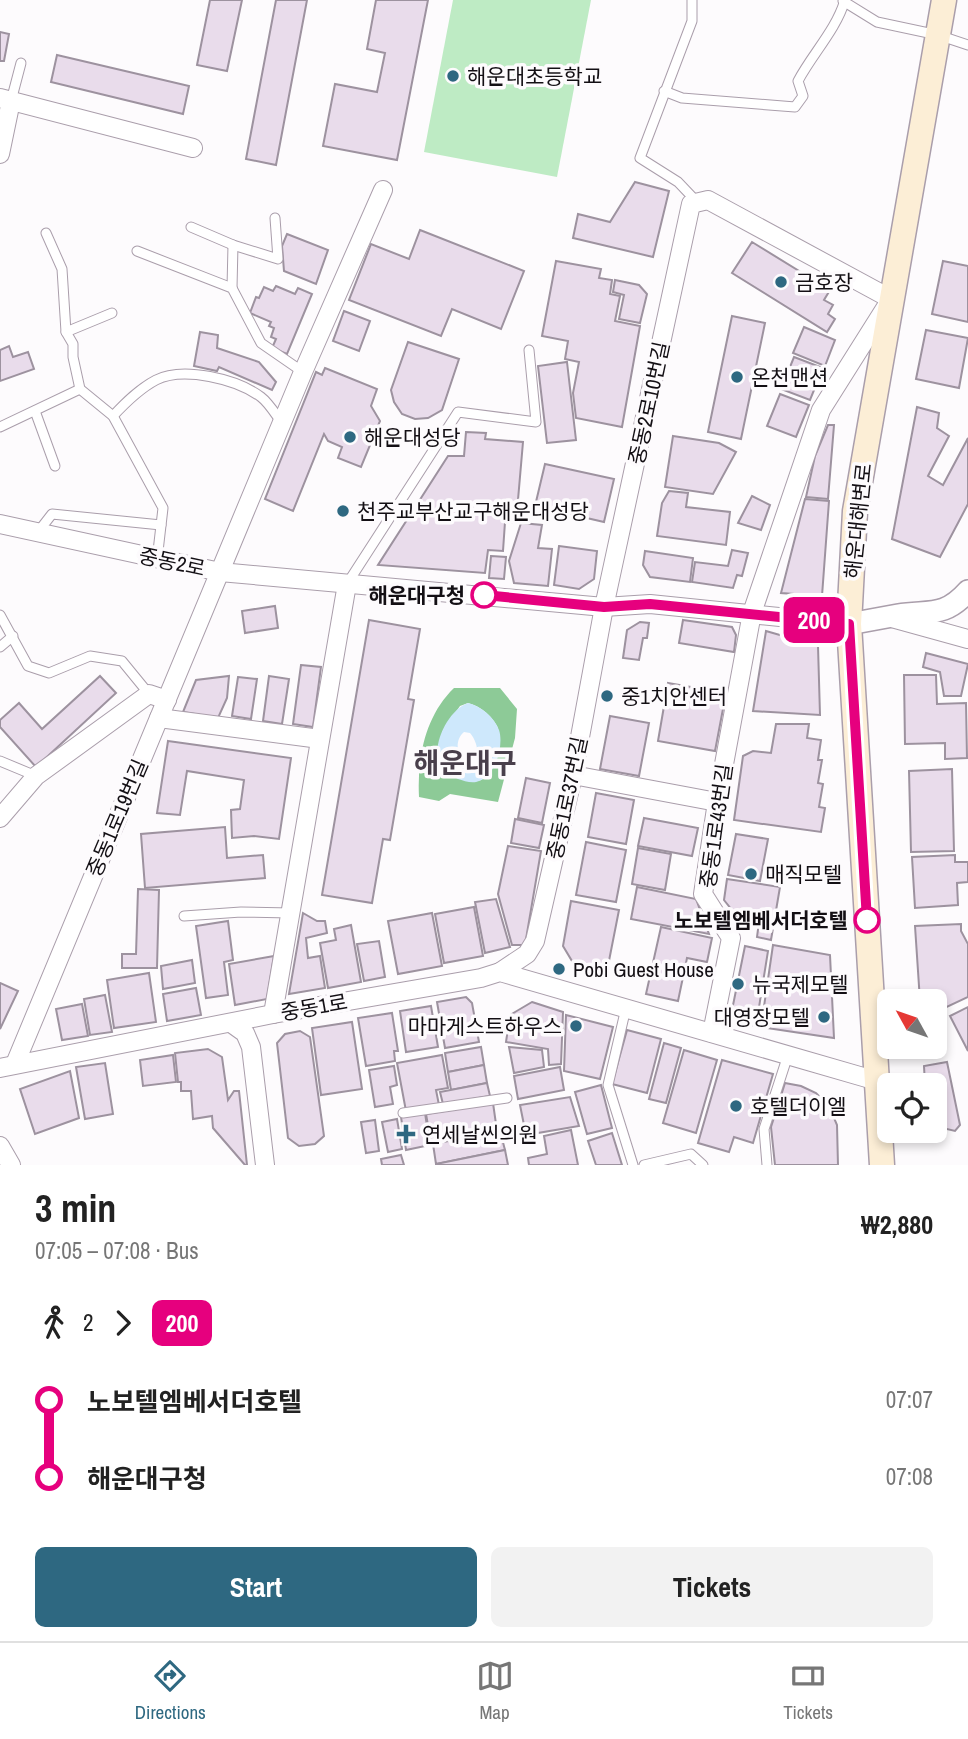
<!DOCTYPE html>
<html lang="en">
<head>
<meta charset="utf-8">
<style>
	body { margin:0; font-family:"Archivo Narrow","Noto Sans KR",sans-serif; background:#f2f2f2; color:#222; height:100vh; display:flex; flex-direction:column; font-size:26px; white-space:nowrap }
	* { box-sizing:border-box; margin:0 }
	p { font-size:23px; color:#767676 }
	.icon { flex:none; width:38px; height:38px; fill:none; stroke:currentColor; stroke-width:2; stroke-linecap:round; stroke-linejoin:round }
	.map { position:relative; height:1165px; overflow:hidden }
	.panel { display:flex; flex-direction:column; background:#fff; flex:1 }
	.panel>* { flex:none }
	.badge { padding:0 14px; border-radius:10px; font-size:24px; line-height:46px }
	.needle { width:46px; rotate:310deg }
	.fabs { position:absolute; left:877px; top:989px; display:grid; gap:14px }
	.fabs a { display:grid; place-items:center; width:70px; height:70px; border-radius:10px; background:#fff; box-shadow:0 4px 10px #0003; font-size:35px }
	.map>.badge { position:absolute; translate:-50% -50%; box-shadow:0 0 0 4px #fff }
	.legs { display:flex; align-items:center; gap:10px; height:77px; padding:0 35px; font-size:23px }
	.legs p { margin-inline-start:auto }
	.headline { display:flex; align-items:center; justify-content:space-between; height:119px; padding:0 35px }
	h1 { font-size:38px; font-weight:800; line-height:52px }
	.cta { display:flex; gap:14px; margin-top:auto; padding:14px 35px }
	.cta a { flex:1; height:80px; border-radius:10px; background:#2e6881; color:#fff; font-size:28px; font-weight:800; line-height:80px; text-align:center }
	.cta a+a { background:#f2f2f2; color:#222 }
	ul { padding:0 35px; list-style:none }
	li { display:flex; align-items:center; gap:24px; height:77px; font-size:26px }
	li i { display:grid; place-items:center; width:10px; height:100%; margin:0 9px; background:currentColor }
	li i::after { content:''; width:18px; height:18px; margin:-9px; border:5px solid; border-radius:50%; background:#fff }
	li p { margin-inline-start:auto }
	li:first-child i { background:linear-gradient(#0000 50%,currentColor 0) }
	li:last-child i { background:linear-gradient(currentColor 50%,#0000 0) }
	.tab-bar { display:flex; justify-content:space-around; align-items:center; height:98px; border-top:2px solid #e0e0e0; background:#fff; font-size:19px; color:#767676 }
	.tab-bar a { display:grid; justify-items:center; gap:4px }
	.tab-bar .on { color:#2e6881 }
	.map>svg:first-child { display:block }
	.green { fill:#beebc4 }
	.forest { fill:#8dca97; fill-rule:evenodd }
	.water { fill:#cee8fc; fill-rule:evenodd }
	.building { fill:#e9dceb; stroke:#9d929f; stroke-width:2 }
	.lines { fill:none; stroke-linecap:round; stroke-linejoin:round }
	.service-casing { stroke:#aa9eab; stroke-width:11 }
	.minor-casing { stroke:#aa9eab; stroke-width:20 }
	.tertiary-casing { stroke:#aa9eab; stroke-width:24 }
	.secondary-casing { stroke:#aa9eab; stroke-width:27 }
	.service { stroke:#fff; stroke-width:9 }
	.minor { stroke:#fff; stroke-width:18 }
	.tertiary { stroke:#fff; stroke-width:21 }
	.secondary { stroke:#fceed6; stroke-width:24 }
	.line-1-casing { stroke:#fff; stroke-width:16 }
	.line-1 { stroke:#e6007e; stroke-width:10 }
	.poi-dot { fill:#2e6881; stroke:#fdfbfd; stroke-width:2.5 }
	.stop-1-dot { fill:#fff; stroke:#e6007e; stroke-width:3.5 }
	.labels { text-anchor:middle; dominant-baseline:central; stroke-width:7; stroke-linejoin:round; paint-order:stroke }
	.poi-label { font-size:21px; fill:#130f14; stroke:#fdfbfd; text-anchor:start }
	.street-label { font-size:21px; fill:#130f14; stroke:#fdfbfd }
	.stop-label { font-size:21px; font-weight:bold; fill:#130f14; stroke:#fdfbfd; text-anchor:end }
	.district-label { font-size:28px; font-weight:bold; fill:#493f4b; stroke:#fdfbfd }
</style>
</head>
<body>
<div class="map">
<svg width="968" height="1165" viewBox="0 0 968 1165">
	<rect width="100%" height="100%" fill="#fdfbfd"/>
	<path class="green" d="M453,0h138l-34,177 -133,-25z"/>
	<path class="forest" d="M454,688h46l17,21 -2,29 -17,64 -48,-8 -11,7 -20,-4c-2,-39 6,-81 35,-109zM468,703c12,3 23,12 29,23 3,6 0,15 -1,21 -3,38 -20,42 -51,24l-3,-39 18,-26z"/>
	<path class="water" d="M468,703c13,3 26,14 31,27 5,15 -3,45 -20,51 -6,3 -15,0 -21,-2 -8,-4 -16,-9 -19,-18 -7,-19 11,-52 29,-58zM464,732l6,1c9,11 8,21 6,34l-7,4c-10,-10 -17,-29 -5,-39z"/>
	<g class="building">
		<path d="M210,0h32l-15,71 -30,-6z"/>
		<path d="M276,0h31l-31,165 -30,-6z"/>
		<path d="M376,0h52l-31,160 -74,-14 12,-62 42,8 8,-39 -18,-4z"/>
		<path d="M0,32l9,2 -5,27h-4z"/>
		<path d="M57,55l132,31 -6,28 -132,-32z"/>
		<path d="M635,182l34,9 -16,66 -80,-19 5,-24 32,8z"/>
		<path d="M420,230l104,41 -23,58 -49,-20 -11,27 -92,-36 22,-56 38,15z"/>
		<path d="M287,234l41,16 -12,34 -32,-13 -2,-25z"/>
		<path d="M752,242l78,48 -6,10 9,5 -5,9 7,5 -8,13 -95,-59z"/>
		<path d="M556,261l45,8 -2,9 13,2 -2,14 10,2 -5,25 25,5 -18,101 -46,-9 -3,-25 6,-31 -14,-3 3,-18 -26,-5z"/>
		<path d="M943,261l25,5v56l-36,-8z"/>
		<path d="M615,280l24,5 8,9 -7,29 -21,-4 5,-24 -11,-3z"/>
		<path d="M276,286l19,8 3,-6 14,6 -25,60 -15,-6 4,-9 -5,-2 3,-9 -5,-2 2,-4 -21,-9 6,-16 3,1 5,-11 9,4z"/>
		<path d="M344,311l26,10 -11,30 -26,-10z"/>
		<path d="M732,316l33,7 -24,116 -33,-7z"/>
		<path d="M804,327l31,13 -10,26 -32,-13z"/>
		<path d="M926,330l42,8 -9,50 -43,-9z"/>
		<path d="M200,332l18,3 -1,13 42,14 17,20 -4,8 -53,-23 -2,4 -23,-5z"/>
		<path d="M408,342l51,17 -17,51 -14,8 -13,1 -13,-5 -8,-12 -3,-12z"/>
		<path d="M9,346l4,11 15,-5 6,17 -34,12v-31z"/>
		<path d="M794,357l29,11 -13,32 -29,-11z"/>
		<path d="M567,362l9,78 -29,3 -9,-77z"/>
		<path d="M325,368l52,21 -6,17 9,15 -19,46 -23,-9 4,-11 -14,-6 -4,-7 -31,77 -28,-12 51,-127 6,3z"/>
		<path d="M780,394l29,11 -13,32 -29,-11z"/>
		<path d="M917,407l22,6 -2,15 12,8 -21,40 15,9 25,-47v66l-28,53 -48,-18z"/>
		<path d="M828,425h6l-6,74 -22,-2 9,-41z"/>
		<path d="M466,432l20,1 -1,6 38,3 -7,81 -11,-1 -2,29 -15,-1 -3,23 -107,-8 70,-109h16z"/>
		<path d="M673,436l46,7 17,9 -23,42 -48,-7z"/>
		<path d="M545,464l69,15 -10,43 -69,-16z"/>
		<path d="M669,491l19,2 -2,14 44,5 -4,33 -69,-9 5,-33z"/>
		<path d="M752,496l18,9 -9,25 -23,-7z"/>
		<path d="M805,499l24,2 -7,95 -41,-3z"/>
		<path d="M521,523l21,2 -4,23 14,1 -4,37 -34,-3 -5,-22z"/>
		<path d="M559,546l38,5 -3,28 -15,10 -25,-4z"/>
		<path d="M732,550l16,3 -6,23 -5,-1 -4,13 -41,-6 3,-20 33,4z"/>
		<path d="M645,551l48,7 -3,24 -40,-5 -7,-12z"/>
		<path d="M491,556l15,1 -2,22 -15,-1z"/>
		<path d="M275,606l3,22 -33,5 -3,-22z"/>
		<path d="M369,620l51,9 -12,70 6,1 -24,140 -7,-1 -11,64 -50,-8z"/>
		<path d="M683,620l49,7 4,8 -2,17 -55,-9z"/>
		<path d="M640,622l9,1 -2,15h-4l-4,22 -16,-2 4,-28z"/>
		<path d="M766,631l52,15 2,69 -67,-4z"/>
		<path d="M926,653l42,11 -7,32h-17l-4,-24 -17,-5z"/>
		<path d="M301,665l20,2 -8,60 -20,-3z"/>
		<path d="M904,675h32l1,29 29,-1 1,55 -22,1v-16l-40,1z"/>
		<path d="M100,676l16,17 -80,74 -36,-40v-7l19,-17 23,26z"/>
		<path d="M229,676l-2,22 -9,20 -35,-6 13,-32z"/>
		<path d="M269,676l20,3 -7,45 -19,-3z"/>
		<path d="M238,677l19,2 -6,40 -19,-3z"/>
		<path d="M668,683l58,10 -11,58 -57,-10z"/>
		<path d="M610,716l39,7 -10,53 -39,-7z"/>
		<path d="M776,724h33l-2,14 14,2 -3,20h4l-4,23 5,1 -4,23 6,1 -4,24 -87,-12 9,-64 10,-5 18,2z"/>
		<path d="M168,741l123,17 -12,81 -25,-3 -22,2 -1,-28 9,-1 4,-29 -57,-9 -7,44 -23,-2z"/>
		<path d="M952,769l2,82 -43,1 -2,-81z"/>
		<path d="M526,778l24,5 -8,40 -24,-5z"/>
		<path d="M596,793l38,7 -8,44 -38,-7z"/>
		<path d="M644,818l54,10 -6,28 -54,-10z"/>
		<path d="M515,819l29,6 -5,23 -28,-5z"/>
		<path d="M225,827l2,31 36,-3 2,23 -120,10 -4,-54z"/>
		<path d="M736,834l32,5 -8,42 -32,-6z"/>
		<path d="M586,842l40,8 -10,52 -40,-7z"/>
		<path d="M508,846l33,5 -16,94h-13l-14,-51z"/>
		<path d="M638,848l33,6 -6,36 -33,-6z"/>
		<path d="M955,855v7h13v20l-11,1 1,22 -43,3 -3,-51z"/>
		<path d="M727,879l53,8 -9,53 -14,-3 2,-15 -19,-2 -16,-20z"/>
		<path d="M637,887l59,12 13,35 -78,-15z"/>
		<path d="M138,889l21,1 -2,78h-35v-14h14z"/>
		<path d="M496,899l14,48 -25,6 -10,-51z"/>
		<path d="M571,901l48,9 -13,66 -28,-5 -15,-25z"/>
		<path d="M474,907l9,49 -39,7 -9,-49z"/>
		<path d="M303,913l14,8h8l2,12 -21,5 2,20 12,-2 5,32 -36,6z"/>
		<path d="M432,913l10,53 -44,8 -10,-53z"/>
		<path d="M228,921l5,39 -9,2 4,33 -22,3 -10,-72z"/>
		<path d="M961,924v7l7,13v53l-34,16v-12h-14l-5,-75z"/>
		<path d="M351,925l10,57 -33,6 -8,-45 16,-3 -2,-11z"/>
		<path d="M661,927l51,11 -5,24 -20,-4 -9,43 -32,-7z"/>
		<path d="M379,941l6,36 -21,4 -7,-37z"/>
		<path d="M773,945l57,10 4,83 -73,-11z"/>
		<path d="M745,946l23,5 -12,75 -26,-6z"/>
		<path d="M274,956l-7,43 -32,6 -6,-41z"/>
		<path d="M192,960l3,23 -32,6 -2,-23z"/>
		<path d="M149,973l7,49 -42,6 -7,-48z"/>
		<path d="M0,983l18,8 -18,38z"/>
		<path d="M196,988l5,27 -34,6 -4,-27z"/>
		<path d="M105,995l7,37 -22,3 -6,-36z"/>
		<path d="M466,997l6,6 7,39 -34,6 -8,-46z"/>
		<path d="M532,1002l31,10 -2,52 -12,1 -1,-16 -42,-7 4,-27z"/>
		<path d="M82,1004l6,32 -26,4 -6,-31z"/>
		<path d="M431,1006l7,41 -32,5 -6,-41z"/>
		<path d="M968,1007v44l-18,-35z"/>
		<path d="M392,1013l6,38h-4l1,10 -29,5 -8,-48z"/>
		<path d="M566,1015l47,12 -13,52 -36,-8z"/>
		<path d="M352,1022l10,67 -41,6 -9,-67z"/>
		<path d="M627,1030l34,9 -14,54 -35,-9z"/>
		<path d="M300,1031l10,6 14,99 -9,8 -16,2 -11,-8 -11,-95 8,-9z"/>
		<path d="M664,1043l17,5 -15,55 -17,-4z"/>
		<path d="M481,1047l3,18 -36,7 -3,-19z"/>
		<path d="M509,1047l33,3 2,17 -30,6z"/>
		<path d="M208,1049l14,8 6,43 6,-9h5l8,74h-2l-32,-37 -1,-12 -19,3 -2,-28h-10v-9h-3l-3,-29z"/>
		<path d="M684,1050l33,10 -21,73 -33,-10z"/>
		<path d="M173,1055l3,27 -33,4 -3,-26z"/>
		<path d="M442,1055l6,33 -12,2 3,15 -33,6 -9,-48z"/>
		<path d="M722,1060l51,14 -20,69 -19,-6 -5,15 -31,-9z"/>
		<path d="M947,1062l13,63 -5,6 -21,-5v-41h-9l-1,-19z"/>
		<path d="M105,1063l8,51 -28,5 -9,-52z"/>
		<path d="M484,1065l3,18 -36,7 -3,-18z"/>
		<path d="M394,1066l3,19 -7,2 3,17 -18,3 -6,-37z"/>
		<path d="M560,1067l4,23 -46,9 -4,-23z"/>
		<path d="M70,1071l9,47 -44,16 -15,-45z"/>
		<path d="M487,1083l3,13 -47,8 -3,-12z"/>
		<path d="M785,1083l16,3 15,7 13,13 8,19 1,40h-63l-4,-38z"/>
		<path d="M601,1085l11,43 -25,6 -12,-42z"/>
		<path d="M570,1097l9,29 -53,9 -6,-30z"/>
		<path d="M493,1103l4,28 -66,12 -5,-29z"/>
		<path d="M425,1113l5,32 -24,5 -5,-33z"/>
		<path d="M397,1119l5,30 -14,3 -6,-30z"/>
		<path d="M375,1120l4,31 -13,2 -5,-31z"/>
		<path d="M571,1130l7,35h-49l-1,-7 19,-4 -3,-18z"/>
		<path d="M500,1131l5,19 -69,14 -3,-20z"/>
		<path d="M612,1133l10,32h-26l-8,-24z"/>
		<path d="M505,1150l3,15h-72v-1z"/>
		<path d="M401,1155l3,10h-22l-1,-6z"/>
	</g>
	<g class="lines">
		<g class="service-casing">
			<g id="service">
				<path d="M692,0v21l-52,137 38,24 20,21"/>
				<path d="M843,1l34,21 61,13 30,10"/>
				<path d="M664,91l18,7 113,9 8,-11 -5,-15c15,-28 38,-51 47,-81"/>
				<path d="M11,101l10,-38"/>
				<path d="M191,227l42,18 45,14 -3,-41"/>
				<path d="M46,233l16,36 4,63 7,12v13l7,32 33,27 50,92 -6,52"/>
				<path d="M137,251l95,37 29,55 42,29"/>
				<path d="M232,288l1,-43"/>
				<path d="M66,332l46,-19"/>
				<path d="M35,411l20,55"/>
				<path d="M113,416c13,-14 26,-27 43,-36 27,-14 81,-1 105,17 8,6 15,18 21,26"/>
				<path d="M0,427l80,-38"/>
				<path d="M38,532l14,-18 109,11"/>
				<path d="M347,584l111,-172 78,10 -7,-72"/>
				<path d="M0,615l28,51 21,7 41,-17 32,5 27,33"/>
				<path d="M0,647l13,-11"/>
				<path d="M0,761l36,15"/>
				<path d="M184,916l57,-4 50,1"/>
				<path d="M626,1008l-18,77 25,80"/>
				<path d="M403,1113l104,-15"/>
				<path d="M644,1165l47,-11 12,11"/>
				<path d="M767,1165l-3,-36 24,-74"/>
			</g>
		</g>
		<g class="minor-casing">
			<g id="minor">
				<path d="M0,98l193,50"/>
				<path d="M0,154l11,-53"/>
				<path d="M0,524l220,48 384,35 46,-3 199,20"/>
				<path d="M892,618l76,21"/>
				<path d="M159,718l161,21"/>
				<path d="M573,775l144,27"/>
				<path d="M0,818l36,-42 113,-82 18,6"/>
				<path d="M500,972l27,-18 8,-13 38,-166 31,-168 87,-403 17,-4 183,99 -70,111 -69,203 -35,189 -14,92 28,44 -19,95"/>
				<path d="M273,1014l74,-430"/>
				<path d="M231,1023l14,10 6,14 14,118"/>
				<path d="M15,1064l288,-692 80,-182"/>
				<path d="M0,1068l273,-54 208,-36 19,-6 377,109"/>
				<path d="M0,1146l11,19"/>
			</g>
		</g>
		<g class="tertiary-casing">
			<path id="tertiary" d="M849,624c16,-3 33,-6 49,-9 31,-5 46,3 70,-24"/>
		</g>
		<g class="secondary-casing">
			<path id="secondary" d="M882,1165l-33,-541 6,-113 89,-511"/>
		</g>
		<use href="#service" class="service"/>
		<use href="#minor" class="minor"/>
		<use href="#tertiary" class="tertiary"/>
		<use href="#secondary" class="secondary"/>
	</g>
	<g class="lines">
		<g class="line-1-casing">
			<path id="line-1" d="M484,595l120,12 46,-3 199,20 18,296"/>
		</g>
		<use href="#line-1" class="line-1"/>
	</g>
	<g class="poi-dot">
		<circle cx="453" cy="76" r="7"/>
		<circle cx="781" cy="282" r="7"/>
		<circle cx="737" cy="377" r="7"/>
		<circle cx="350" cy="437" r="7"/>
		<circle cx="343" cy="511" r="7"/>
		<circle cx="607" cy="696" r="7"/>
		<circle cx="751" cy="874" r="7"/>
		<circle cx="559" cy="969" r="7"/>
		<circle cx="738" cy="984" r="7"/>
		<circle cx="824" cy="1017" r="7"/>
		<circle cx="576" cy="1026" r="7"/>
		<circle cx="736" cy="1106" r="7"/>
		<path d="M402.5 1123.5h7v7h7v7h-7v7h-7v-7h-7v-7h7z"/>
	</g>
	<g class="stop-1-dot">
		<circle cx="484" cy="595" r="12"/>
		<circle cx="867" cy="920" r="12"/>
	</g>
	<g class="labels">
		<g class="poi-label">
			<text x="467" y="76">해운대초등학교</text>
			<text x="795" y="282">금호장</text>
			<text x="751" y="377">온천맨션</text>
			<text x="364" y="437">해운대성당</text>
			<text x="357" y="511">천주교부산교구해운대성당</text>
			<text x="621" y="696">중1치안센터</text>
			<text x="765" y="874">매직모텔</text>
			<text x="573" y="969">Pobi Guest House</text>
			<text x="752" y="984">뉴국제모텔</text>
			<text x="810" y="1017" text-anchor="end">대영장모텔</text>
			<text x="562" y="1026" text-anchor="end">마마게스트하우스</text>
			<text x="750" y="1106">호텔더이엘</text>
			<text x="422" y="1134">연세날씬의원</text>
		</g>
		<g class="street-label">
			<text transform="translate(649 403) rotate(-78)">중동2로10번길</text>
			<text transform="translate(858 521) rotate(-84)">해운대해변로</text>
			<text transform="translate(172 562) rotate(12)">중동2로</text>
			<text transform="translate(567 798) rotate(-78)">중동1로37번길</text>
			<text transform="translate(117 818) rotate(-67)">중동1로19번길</text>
			<text transform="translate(716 826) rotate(-82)">중동1로43번길</text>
			<text transform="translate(314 1007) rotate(-10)">중동1로</text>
		</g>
		<g class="stop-label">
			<text x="465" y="595">해운대구청</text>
			<text x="848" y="920">노보텔엠베서더호텔</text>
		</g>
		<g class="district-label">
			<text x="465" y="763">해운대구</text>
		</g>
	</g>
</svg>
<div class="fabs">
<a><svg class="needle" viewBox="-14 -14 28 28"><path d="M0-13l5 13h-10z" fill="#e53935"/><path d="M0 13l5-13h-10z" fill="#767676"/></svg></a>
<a><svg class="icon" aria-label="locate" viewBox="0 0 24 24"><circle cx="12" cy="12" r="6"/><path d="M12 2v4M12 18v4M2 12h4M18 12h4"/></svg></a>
</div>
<b class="badge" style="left:814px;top:620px;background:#e6007e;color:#fff">200</b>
</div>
<section class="panel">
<div class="headline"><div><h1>3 min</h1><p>07:05 – 07:08 · Bus</p></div><b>₩2,880</b></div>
<div class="legs"><svg class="icon" aria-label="walk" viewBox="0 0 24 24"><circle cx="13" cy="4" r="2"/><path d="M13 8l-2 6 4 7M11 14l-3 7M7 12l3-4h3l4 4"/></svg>2<svg class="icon" aria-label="forward" viewBox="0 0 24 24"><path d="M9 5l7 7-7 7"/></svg><b class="badge" style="background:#e6007e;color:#fff">200</b></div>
<ul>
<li><i style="color:#e6007e"></i><b>노보텔엠베서더호텔</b><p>07:07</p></li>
<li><i style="color:#e6007e"></i><b>해운대구청</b><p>07:08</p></li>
</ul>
<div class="cta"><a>Start</a><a>Tickets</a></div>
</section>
<nav class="tab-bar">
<a class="on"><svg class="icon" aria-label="directions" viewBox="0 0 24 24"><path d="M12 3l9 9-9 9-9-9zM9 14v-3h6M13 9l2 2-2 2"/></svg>Directions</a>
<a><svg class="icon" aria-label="map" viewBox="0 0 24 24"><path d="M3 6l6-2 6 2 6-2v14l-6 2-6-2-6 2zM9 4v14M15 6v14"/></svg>Map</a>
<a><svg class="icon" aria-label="tickets" viewBox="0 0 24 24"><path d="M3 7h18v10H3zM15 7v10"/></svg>Tickets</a>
</nav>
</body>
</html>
